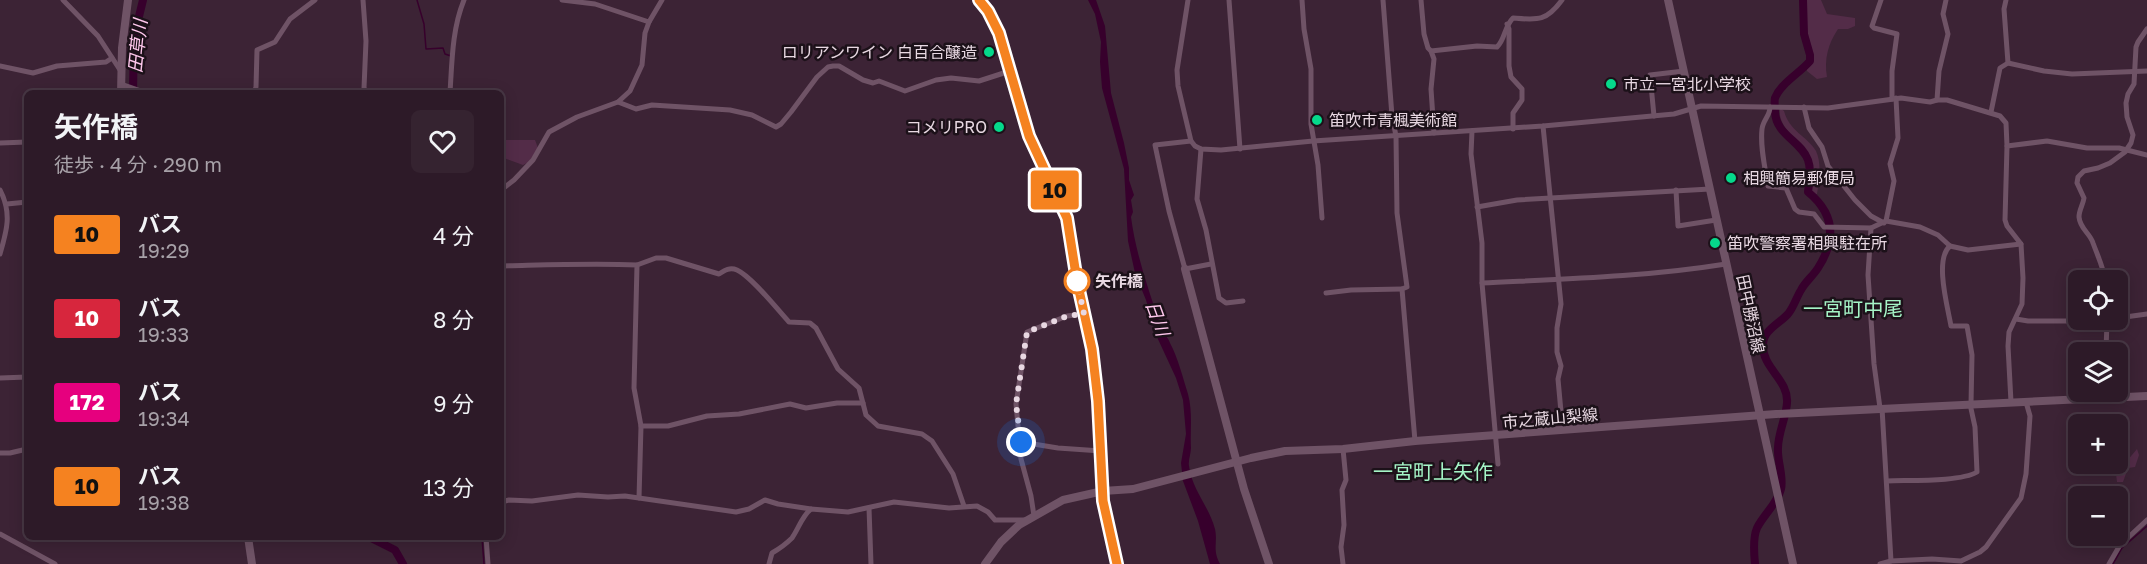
<!DOCTYPE html>
<html lang="ja">
<head>
<meta charset="utf-8">
<style>
	body { margin:0; font-family:"Golos Text","Noto Sans JP",sans-serif; background:#352330; color:#f1f3f6; height:100vh; display:flex; flex-direction:column; font-size:22px; white-space:nowrap }
	* { box-sizing:border-box; margin:0 }
	p { font-size:20px; color:#a7a1a8 }
	.icon { flex:none; width:33px; height:33px; fill:none; stroke:currentColor; stroke-width:2; stroke-linecap:round; stroke-linejoin:round }
	.map { position:relative; flex:1; overflow:hidden }
	.sheet { position:absolute; left:24px; top:90px; width:480px; height:450px; display:flex; flex-direction:column; background:#2d1a28; border-radius:9px; box-shadow:0 3px 15px #0003,0 0 0 2px #483845 }
	.sheet>* { flex:none }
	.badge { padding:0 12px; border-radius:4px; font-size:21px; line-height:39px }
	.tools { position:absolute; left:2068px; top:270px; display:grid; gap:12px }
	.tools a { display:grid; place-items:center; width:60px; height:60px; border-radius:9px; background:#2d1a28; box-shadow:0 3px 15px #0003,0 0 0 2px #483845; font-size:30px }
	.you { position:absolute; width:30px; height:30px; margin:-15px; border:4px solid #fff; border-radius:50%; background:#1a73e8; box-shadow:0 0 0 9px #1a73e833 }
	.map>.badge { position:absolute; translate:-50% -50%; box-shadow:0 0 0 3px #fff }
	.round { display:grid; place-items:center; flex:none; width:63px; height:63px; border-radius:9px; background:#352330 }
	.head { display:flex; align-items:center; justify-content:space-between; height:102px; padding:0 30px }
	h1 { font-size:28px; font-weight:700; line-height:45px }
	ul { padding:0; list-style:none }
	li { display:flex; align-items:center; gap:18px; height:84px; padding:0 30px }
	li div { flex:1 }
	li b { display:block; font-size:22px }
	li em { font-style:normal }
	li .badge { min-width:66px; font-weight:700; text-align:center }
	.map>svg:first-child { display:block }
	.green { fill:#532c48 }
	.water { fill:#37002c }
	.lines { fill:none; stroke-linecap:round; stroke-linejoin:round }
	.stream { stroke:#37002c; stroke-width:1.5 }
	.river { stroke:#37002c; stroke-width:8 }
	.street { stroke:#6f5366; stroke-width:5 }
	.secondary { stroke:#6f5366; stroke-width:8 }
	.highway { stroke:#dd68be; stroke-width:10 }
	.line-casing { stroke:#fff; stroke-width:14 }
	.line { stroke:#f58220; stroke-width:9 }
	.walk { stroke:#e8d8e2; stroke-width:6; stroke-dasharray:0 10.8 }
	.poi-dot { fill:#05d98b; stroke:#1c1119; stroke-width:2 }
	.stop-dot { fill:#fff; stroke:#f58220; stroke-width:3 }
	.labels { text-anchor:middle; dominant-baseline:central; stroke-width:5; stroke-linejoin:round; paint-order:stroke }
	.poi-label { font-size:16px; fill:#e8d8e2; stroke:#1c1119; text-anchor:start }
	.stop-label { font-size:16px; font-weight:bold; fill:#e8d8e2; stroke:#1c1119; text-anchor:start }
	.street-label { font-size:16px; fill:#e8d8e2; stroke:#1c1119 }
	.water-label { font-size:18px; font-style:italic; fill:#ffc8ed; stroke:#1c1119 }
	.quarter-label { font-size:20px; fill:#a5f5c7; stroke:#1c1119 }
</style>
</head>
<body>
<div class="map">
<svg width="2147" height="564" viewBox="0 0 2147 564">
	<rect width="100%" height="100%" fill="#3c2335"/>
	<g class="green">
		<path d="M1805,0h16l6,14 28,4v8l-7,3h-10c-10,15 -14,30 -11,48l-10,2 -10,-8v-5l5,-5c0,-9 -3,-16 -5,-25 -4,-12 -3,-24 -2,-36z"/>
		<path d="M1780,108l4,3c5,20 23,25 32,40 6,13 3,30 1,43l-3,1 -4,-5c2,-13 4,-27 -4,-38 -9,-14 -29,-25 -26,-44z"/>
		<path d="M504,140h31l3,8 -9,14 -6,3 -22,-8z"/>
		<path d="M2137,449l2,6 -4,12 -7,1 -5,14h-6l-1,-8z"/>
	</g>
	<path class="water" d="M1088,0h8l9,26 6,67 13,50 5,25v12l5,15 -3,5 2,12 -2,5c5,38 18,74 30,110 2,6 7,10 9,16 8,15 13,35 18,51 5,19 2,36 3,54 0,6 -3,12 -2,18 3,24 20,40 26,63 3,14 -3,20 5,35h-10l-12,-43 -15,-40 -2,-18 5,-29 -3,-34 -7,-22 -19,-41 -11,-37 -11,-27 -7,-32 -4,-72 -22,-81 -2,-26 1,-20 -6,-28z"/>
	<g class="lines">
		<g class="stream">
			<path d="M417,0l7,24 2,25 17,-1 2,6 6,2"/>
			<path d="M482,537l2,27"/>
			<path d="M2113,564l9,-16 25,-22"/>
		</g>
		<g class="river">
			<path d="M133,93l1,-56 9,-37"/>
			<path d="M369,537l26,13 8,14"/>
			<path d="M1755,564c-1,-10 -2,-27 2,-36 7,-14 20,-24 24,-39 3,-12 -4,-28 -3,-41 0,-15 8,-30 9,-45 2,-23 -25,-35 -24,-58 0,-15 16,-21 25,-31 6,-7 8,-16 13,-24 4,-8 12,-14 17,-22 18,-28 17,-54 -10,-76 1,-10 4,-21 0,-32 -7,-19 -32,-25 -33,-48 0,-4 -1,-10 0,-14 6,-15 25,-25 35,-37v-6l-6,-21 -1,-34"/>
		</g>
		<g class="street">
			<path d="M63,0l35,36 24,37"/>
			<path d="M363,0l3,41 -2,47 3,5"/>
			<path d="M562,0l33,4 54,18"/>
			<path d="M1188,0l-11,70 1,16 13,55 4,5 6,3 20,1 92,-9 230,-15 131,-12 27,-8 127,2 73,-10 29,4 7,-2h10l53,16 6,7 1,23 -2,74 2,6 14,18 2,34 -1,26 -13,28 -1,14 3,56"/>
			<path d="M1229,0l11,149"/>
			<path d="M1302,0l2,29 7,40v55l7,41 4,53"/>
			<path d="M1383,0l9,116 4,20 1,77 10,74 -5,2 13,152"/>
			<path d="M1421,0l3,34 4,14 3,3 3,8 -3,30 3,44"/>
			<path d="M1881,0l-9,26 2,2 23,6 -5,37v28"/>
			<path d="M2006,0l-2,9 4,54"/>
			<path d="M1507,24l2,5v37l2,11 11,12v11l-9,13v16"/>
			<path d="M1431,51l46,-5 20,1c8,-7 7,-20 16,-29 24,2 33,4 49,-18"/>
			<path d="M0,66l33,7 24,-7 49,-4 6,-4"/>
			<path d="M121,84l20,7 2,2"/>
			<path d="M254,93l2,-6 1,-37 18,-8 15,-23 25,-19"/>
			<path d="M450,93c2,-31 2,-64 14,-93"/>
			<path d="M1937,100l2,-29 9,-37 -5,-20 3,-14"/>
			<path d="M618,102l18,7 16,-4 78,5 22,5 24,12 5,-3 10,-12 26,-35 11,-10 5,-1h6l24,14 10,3 6,-2 26,10 31,-11 15,-2 28,3 31,-10"/>
			<path d="M1770,107c0,9 -7,13 -8,22 -2,18 3,38 6,57l18,2 9,21 4,3 15,2 10,13 47,1 15,-7 34,6 18,8 12,11 18,4 53,-6"/>
			<path d="M1804,107l5,21 13,19 6,19 27,34 16,16 13,7"/>
			<path d="M1991,112l9,-44 8,-5 36,8 28,3 75,-3"/>
			<path d="M1654,116l-4,-41 34,-4"/>
			<path d="M1543,126l18,178 -4,24v24l4,14 -3,13 3,33"/>
			<path d="M1472,131l-1,23 11,89v40l16,181"/>
			<path d="M1191,141l-36,4 14,66 16,58 26,-5"/>
			<path d="M0,143l27,-1"/>
			<path d="M2007,146l40,-5 40,7h32l28,7"/>
			<path d="M1201,149l-4,50 9,31 13,68 7,5 17,-2"/>
			<path d="M0,190c12,23 7,40 0,64"/>
			<path d="M501,190l13,-10 19,-20 16,-28 28,-15 41,-15 12,-11 12,-26 3,-32 4,-11 13,-22"/>
			<path d="M1676,190l2,36 38,-6"/>
			<path d="M7,204l20,-2"/>
			<path d="M1477,207l40,-7 193,-11"/>
			<path d="M1886,221l8,-40 -4,-17 8,-26 -2,-40"/>
			<path d="M1871,228l-3,47 6,89 6,44"/>
			<path d="M1950,246c-16,13 -2,62 1,80h16l5,29 -1,49"/>
			<path d="M637,265l19,-7h10l53,16c6,-4 11,-7 18,-4 15,7 40,39 52,52l21,1 6,5 22,41 21,19 7,27 12,11 44,8 10,7 21,33 11,32"/>
			<path d="M501,266c45,-1 91,-3 136,-1l-3,123 7,38 -2,72"/>
			<path d="M2105,280c-1,-11 -8,-26 -12,-37 -3,-10 -13,-14 -14,-26 0,-7 4,-12 5,-19l-7,-15 1,-6 6,-6 14,-3 12,-5 15,-11 6,-9 2,-8 -6,-18 -1,-14 2,-9 6,-10 2,-37 2,-5 9,-13"/>
			<path d="M1482,283c82,-4 163,-6 244,-19"/>
			<path d="M1326,293l25,-3 51,-1"/>
			<path d="M2118,318l29,-4"/>
			<path d="M2016,319l12,2h64l17,-1"/>
			<path d="M2106,352l1,-32"/>
			<path d="M0,378l27,-1"/>
			<path d="M1882,408l9,153"/>
			<path d="M641,426h27l39,-10 32,-2 51,-10 16,4 31,-5h26"/>
			<path d="M1021,442l37,6 43,3"/>
			<path d="M1343,449l3,31 -4,10 2,35 -3,22 2,17"/>
			<path d="M0,453h10l17,-4"/>
			<path d="M1887,481c21,-1 74,1 90,-9l-2,-45 -5,-23"/>
			<path d="M501,502l8,-2 23,1 46,-6 30,2 17,-1 111,16 13,-3 16,-9 13,4 33,5"/>
			<path d="M869,508l2,56"/>
			<path d="M1034,516l-3,-20 -10,-37 -5,-55 11,-72 40,-16 17,-2"/>
			<path d="M0,534l55,30"/>
			<path d="M486,537l2,27"/>
			<path d="M769,564l3,-11c7,-4 14,-9 20,-15 7,-10 10,-22 19,-29l37,3 46,-10 55,6 28,-2 11,6 7,8h30"/>
			<path d="M1880,564l11,-3 41,-2 29,2 19,-9 6,-5 35,-49 5,-24 4,-58 -4,-14"/>
			<path d="M2109,564l11,-19 27,-25"/>
		</g>
		<g class="secondary">
			<path d="M1668,0l125,564"/>
			<path d="M121,93l1,-45 6,-48"/>
			<path d="M1185,269l59,220 25,75"/>
			<path d="M248,537l4,27"/>
			<path d="M985,564l16,-22 18,-17 44,-25 40,-9 30,-2 118,-31 34,-7 58,-2 72,-8 361,-27 371,-18"/>
		</g>
		<path class="highway" d="M979,0l9,11 11,22 30,103 38,82 10,63 15,68 6,52 5,100 14,63"/>
	</g>
	<g class="lines">
		<g class="line-casing">
			<path id="line" d="M979,0l9,11 11,22 30,103 38,82 10,63 15,68 6,52 5,100 14,63"/>
		</g>
		<use href="#line" class="line"/>
		<path class="walk" d="M1021,442l-5,-38 11,-72 40,-16 17,-2 -7,-33"/>
	</g>
	<g class="poi-dot">
		<circle cx="989" cy="52" r="6"/>
		<circle cx="1611" cy="84" r="6"/>
		<circle cx="1317" cy="120" r="6"/>
		<circle cx="999" cy="127" r="6"/>
		<circle cx="1731" cy="178" r="6"/>
		<circle cx="1715" cy="243" r="6"/>
	</g>
	<circle class="stop-dot" cx="1077" cy="281" r="12"/>
	<g class="labels">
		<g class="poi-label">
			<text x="977" y="52" text-anchor="end">ロリアンワイン 白百合醸造</text>
			<text x="1623" y="84">市立一宮北小学校</text>
			<text x="1329" y="120">笛吹市青楓美術館</text>
			<text x="987" y="127" text-anchor="end">コメリPRO</text>
			<text x="1743" y="178">相興簡易郵便局</text>
			<text x="1727" y="243">笛吹警察署相興駐在所</text>
		</g>
		<g class="stop-label">
			<text x="1095" y="281">矢作橋</text>
		</g>
		<g class="street-label">
			<text transform="translate(1751 314) rotate(78)">田中勝沼線</text>
			<text transform="translate(1550 418) rotate(-5)">市之蔵山梨線</text>
		</g>
		<g class="water-label">
			<text transform="translate(137 46) rotate(-84)">田草川</text>
			<text transform="translate(1158 318) rotate(70)">日川</text>
		</g>
		<g class="quarter-label">
			<text x="1853" y="308">一宮町中尾</text>
			<text x="1433" y="471">一宮町上矢作</text>
		</g>
	</g>
</svg>
<div class="tools">
<a><svg class="icon" aria-label="locate" viewBox="0 0 24 24"><circle cx="12" cy="12" r="6"/><path d="M12 2v4M12 18v4M2 12h4M18 12h4"/></svg></a>
<a><svg class="icon" aria-label="layers" viewBox="0 0 24 24"><path d="M12 4l9 5-9 5-9-5zM3 14l9 5 9-5"/></svg></a>
<a>+</a>
<a>−</a>
</div>
<div class="you" style="left:1021px;top:442px"></div>
<b class="badge" style="left:1055px;top:190px;background:#f58220;color:#111">10</b>
<section class="sheet">
<div class="head"><div><h1>矢作橋</h1><p>徒歩 · 4 分 · 290 m</p></div><a class="round"><svg class="icon" aria-label="heart" viewBox="0 0 24 24"><path d="M12 20l-8-8c-3-5 5-10 8-4 3-6 11-1 8 4z"/></svg></a></div>
<ul>
<li><span class="badge" style="background:#f58220;color:#111">10</span><div><b>バス</b><p>19:29</p></div><em>4 分</em></li>
<li><span class="badge" style="background:#d7263d;color:#fff">10</span><div><b>バス</b><p>19:33</p></div><em>8 分</em></li>
<li><span class="badge" style="background:#e6007e;color:#fff">172</span><div><b>バス</b><p>19:34</p></div><em>9 分</em></li>
<li><span class="badge" style="background:#f58220;color:#111">10</span><div><b>バス</b><p>19:38</p></div><em>13 分</em></li>
</ul>
</section>
</div>
</body>
</html>
